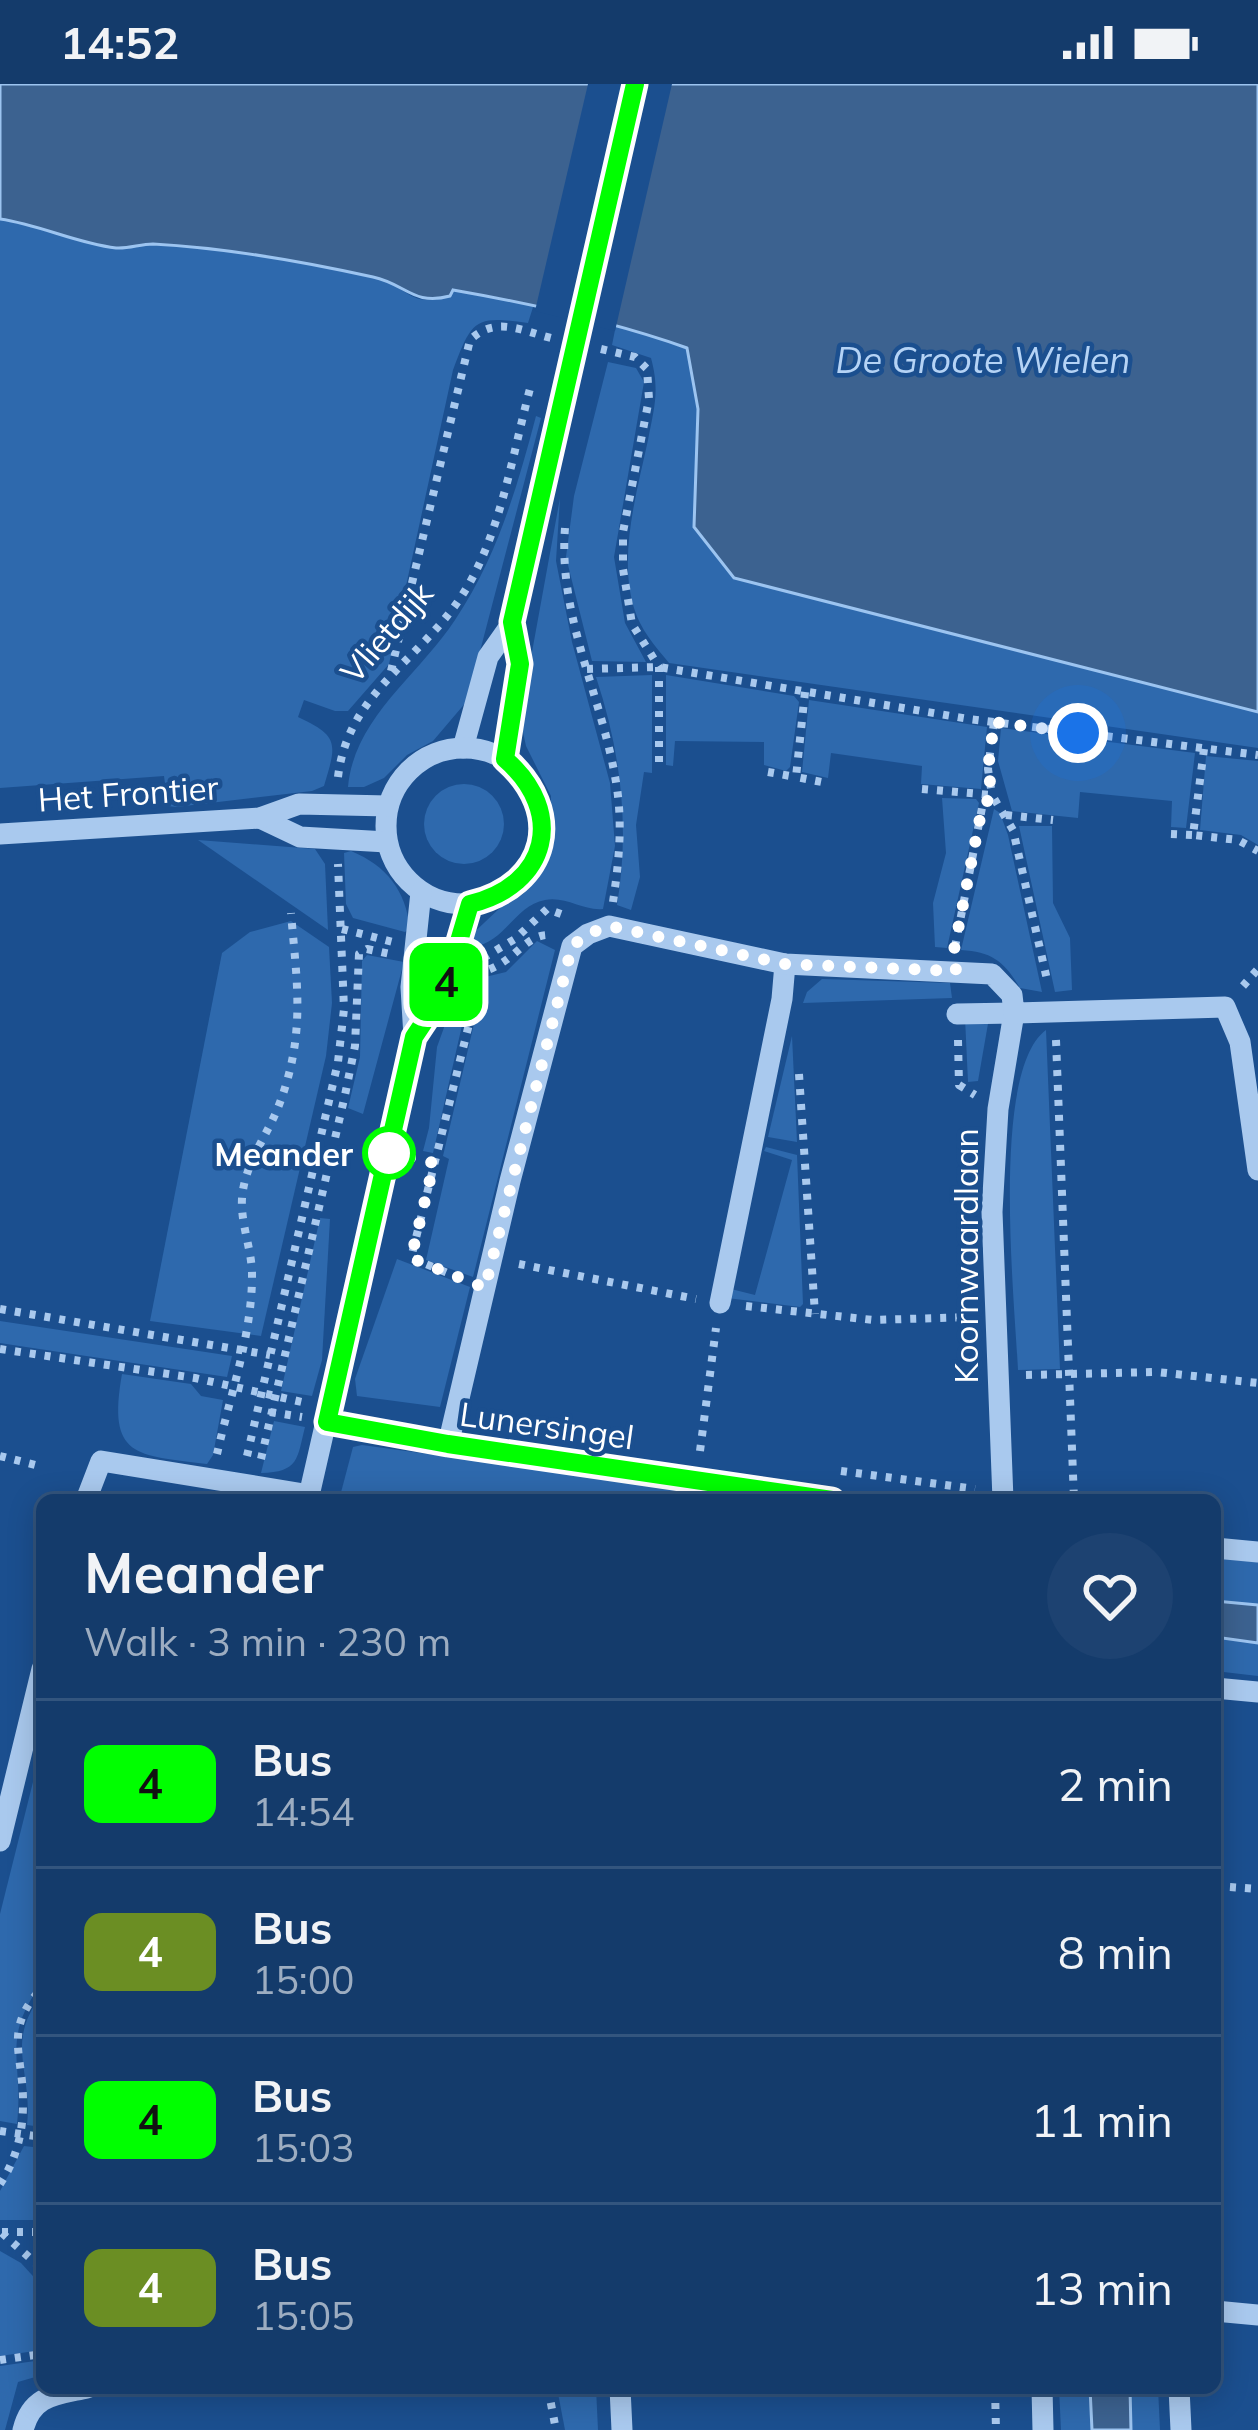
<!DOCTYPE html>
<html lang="en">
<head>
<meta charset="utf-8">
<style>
	body { margin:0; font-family:Mulish,sans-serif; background:#1d4271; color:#f1f3f6; height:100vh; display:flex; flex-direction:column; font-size:45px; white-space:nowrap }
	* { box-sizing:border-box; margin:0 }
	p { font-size:39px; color:#9dadc1 }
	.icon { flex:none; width:66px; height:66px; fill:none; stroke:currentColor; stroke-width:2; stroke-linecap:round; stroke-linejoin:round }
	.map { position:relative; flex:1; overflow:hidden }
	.panel { position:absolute; left:36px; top:1410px; width:1185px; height:900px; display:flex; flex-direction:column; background:#143b6b; border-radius:18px; box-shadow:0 6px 30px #0003,0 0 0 3px #33557e }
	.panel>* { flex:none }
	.badge { padding:0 24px; border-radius:18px; font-size:42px; line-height:78px }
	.you { position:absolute; width:60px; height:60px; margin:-30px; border:9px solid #fff; border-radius:50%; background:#1a73e8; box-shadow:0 0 0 18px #1a73e833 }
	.map>.badge { position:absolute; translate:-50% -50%; box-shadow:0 0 0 6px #fff }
	.round { display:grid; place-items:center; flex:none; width:126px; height:126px; border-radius:63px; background:#1d4271 }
	.summary { display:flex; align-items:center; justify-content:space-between; height:204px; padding:0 48px }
	h1 { font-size:57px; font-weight:700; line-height:90px }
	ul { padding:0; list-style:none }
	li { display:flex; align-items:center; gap:36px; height:168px; padding:0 48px; border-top:3px solid #33557e }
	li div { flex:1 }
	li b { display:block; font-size:45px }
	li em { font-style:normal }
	li .badge { min-width:132px; font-weight:700; text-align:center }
	.status { display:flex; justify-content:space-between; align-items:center; height:84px; padding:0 60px; background:#143b6b; direction:ltr }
	.status svg { height:33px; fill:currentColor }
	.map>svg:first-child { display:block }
	.green { fill:#2e69ad }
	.water { fill:#3c6290; stroke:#9cc4f0; stroke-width:3 }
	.pier { fill:#1b4f8f }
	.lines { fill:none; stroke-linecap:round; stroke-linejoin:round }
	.path { stroke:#a9c9ee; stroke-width:8; stroke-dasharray:6 9; stroke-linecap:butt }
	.minor { stroke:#a9c9ee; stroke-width:21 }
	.minor-bridge { stroke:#a9c9ee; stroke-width:21 }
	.line-casing { stroke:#fff; stroke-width:27 }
	.line { stroke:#0f0; stroke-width:18 }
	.walk { stroke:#fff; stroke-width:12; stroke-dasharray:0 21.6 }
	.stop-dot { fill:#fff; stroke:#0f0; stroke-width:6 }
	.labels { text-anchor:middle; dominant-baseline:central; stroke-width:9; stroke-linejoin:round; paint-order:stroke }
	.street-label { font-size:33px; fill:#fff; stroke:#1b4f8f }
	.stop-label { font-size:33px; font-weight:bold; fill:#fff; stroke:#1b4f8f; text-anchor:end }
	.water-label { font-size:36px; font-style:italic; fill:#b5d3f5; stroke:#1b4f8f }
</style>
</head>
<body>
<div class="status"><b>14:52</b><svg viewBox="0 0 49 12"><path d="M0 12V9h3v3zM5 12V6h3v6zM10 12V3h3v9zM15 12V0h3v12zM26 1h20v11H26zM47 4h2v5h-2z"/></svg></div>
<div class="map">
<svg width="1258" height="2346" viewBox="0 0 1258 2346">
	<rect width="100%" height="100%" fill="#1b4f8f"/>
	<g class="green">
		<path d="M0,135c41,6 75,25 117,29 12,1 24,-4 36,-3 73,4 151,13 221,32 35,9 34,32 76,19l2,-6 82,14 -6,19c-54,-8 -56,-3 -75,47l-64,294 -41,47h-13l-31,-11 -6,17c41,19 39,26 26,69l-12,5 -136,16 -8,-1 -4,-30 -164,12z"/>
		<path d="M616,241l71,23 11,61 -4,118 40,51 524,134v36l-589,-85c-14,-17 -29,-34 -35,-55 -16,-53 3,-116 14,-168 6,-32 12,-49 3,-82l-39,-13z"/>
		<path d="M608,278l28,6 8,14 -30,175 11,66 21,39 -54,-1 -26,-104 8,-61z"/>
		<path d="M536,332l5,2 -74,283 -34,40 -26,14 -23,23 -20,9h-16c6,-69 71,-112 107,-167 42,-63 62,-132 81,-204z"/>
		<path d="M560,414l-4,63 16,81 38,141 5,63 -12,63c-20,2 -37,-13 -58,-9 -31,6 -40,43 -73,47l-5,-8 35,-33 21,-12 17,-18 10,-24 1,-56 -25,-50 -6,-28z"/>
		<path d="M652,591v98l-8,-1 -8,53 4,52 -9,33 -14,-5c13,-77 4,-153 -21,-228z"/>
		<path d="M666,591l128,21 5,6 -9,65 -4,4 -22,-6v-23l-89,-1 -2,25 -7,-1z"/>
		<path d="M809,616l178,27 -6,62 -60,-5 1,-18 -91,-13 -3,25 -26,-6z"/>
		<path d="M1001,644l194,25 -9,75 -15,-1 1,-26 -92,-9 -2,26 -66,-7 -14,-50z"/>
		<path d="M1206,672l52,5v84l-17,-10 -41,-5z"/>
		<circle cx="464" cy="740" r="40"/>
		<path d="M942,714l34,1 3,4 -32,145 -12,-1 -2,-44 13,-50z"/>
		<path d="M994,725l6,4 8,22 34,157 -22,-4c-16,-27 -28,-36 -59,-38z"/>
		<path d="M1019,742h33l1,77 17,35 2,52 -17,2z"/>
		<path d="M198,756l117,9 10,15 3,66z"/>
		<path d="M351,767c36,15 54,39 59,77l-5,4 -52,-14 -7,-14 -2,-51z"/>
		<path d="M291,837l38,26 3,56 -6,53 -65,280 -111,-15 72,-368 28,-21z"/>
		<path d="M537,857l18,9 -82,327 -47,-17 23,-101 -6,-3 42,-179 21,-5z"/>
		<path d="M367,871l37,7 -41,152 -15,-6 12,-51 2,-96z"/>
		<path d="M463,891l10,2 -40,176 -10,-2 6,-23 8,-81z"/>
		<path d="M822,895l128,4 2,15 -149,5 4,-11z"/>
		<path d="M965,934h24l-11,63 -10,1z"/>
		<path d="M1046,946l14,339 -42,1c-3,-67 -28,-299 28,-340z"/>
		<path d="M792,952l5,106 -29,-5z"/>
		<path d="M766,1063l31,8 6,149 -3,3 -73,-9v-10l28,7 37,-135 -28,-9z"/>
		<path d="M320,1134l10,1 -8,141 -10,36 -31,-5z"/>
		<path d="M397,1175l73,28 -30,120 -83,-11 -2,-17z"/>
		<path d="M0,1237l232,35 -5,21 -201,-30 -26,-4z"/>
		<path d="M122,1290l69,10 10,12 22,4 -10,55 -6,9c-71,-9 -100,-6 -85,-90z"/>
		<path d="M274,1337l31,6c-8,32 -6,45 -44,46z"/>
		<path d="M362,1361l400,55h-423l14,-53z"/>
		<path d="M1215,1474l43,4v43l-43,-4z"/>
		<path d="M1215,1553l43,6v33l-43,-5z"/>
		<path d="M42,1662v237c-42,57 -18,76 -25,141l-17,-3v-207z"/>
		<path d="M42,1911v132l-15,-2c6,-52 -23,-83 15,-130z"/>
		<path d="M24,2062l18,2v72h-42v-29z"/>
		<path d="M0,2167l21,12 21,23v64l-42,6z"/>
		<path d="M42,2276v15l-24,7 -13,48h-5v-64z"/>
		<path d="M557,2304h39l2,42h-33z"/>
		<path d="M1059,2304h31l2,42h-31z"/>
		<path d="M1130,2304h28l2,42h-29z"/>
	</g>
	<g class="water">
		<path d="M0,0h1258v628l-524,-134 -40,-51 4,-118 -11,-61c-76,-27 -154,-44 -234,-58l-3,6c-37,10 -44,-12 -77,-19 -72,-16 -146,-29 -220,-33 -13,0 -24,5 -37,4 -41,-5 -75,-23 -116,-29z"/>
		<path d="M1215,1517l43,4v38l-43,-6z"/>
		<path d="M1090,2304h40l1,42h-39z"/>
	</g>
	<path class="pier" d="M588,0h84l-57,247 -80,-20z"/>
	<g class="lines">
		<g class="path">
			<path d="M601,265l34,8 12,12 2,30 -26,133v37l9,55 27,43v102"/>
			<path d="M565,444c-7,89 37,168 51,254 7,41 3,79 -3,120"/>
			<path d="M587,585l72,-2 310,52 289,36"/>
			<path d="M391,587l79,-331c25,-24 50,-10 81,-2"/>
			<path d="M805,608l-9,85 31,6"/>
			<path d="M1204,665l-11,86 45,5 20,11"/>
			<path d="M768,688l28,5"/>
			<path d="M338,693c10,-84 80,-115 123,-180 40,-61 51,-142 70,-212"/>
			<path d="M922,705l70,6 21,35 35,154"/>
			<path d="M1006,731l47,5"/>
			<path d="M1171,750l22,1"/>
			<path d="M342,845l51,13"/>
			<path d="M955,863l27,-139 10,-13 -4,-26 6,-47"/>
			<path d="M483,874l32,-19 32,-30 22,8"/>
			<path d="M475,889c37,-5 48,-38 73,-38"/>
			<path d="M1243,902l15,-17"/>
			<path d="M958,956l1,45 16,10"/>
			<path d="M1056,956l18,460"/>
			<path d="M799,990l16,240"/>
			<path d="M519,1180l177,35"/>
			<path d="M460,1194l-49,-20 63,-254"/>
			<path d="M746,1222l127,14 97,-3"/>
			<path d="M0,1225l270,46"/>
			<path d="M0,1265l195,29 107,24"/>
			<path d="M1026,1291l131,-3 101,11"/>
			<path d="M270,1328l32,5"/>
			<path d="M700,1367l16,-123"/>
			<path d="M217,1370c13,-58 36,-122 35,-182 -1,-27 -14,-55 -9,-82 5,-31 25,-56 36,-85 27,-71 18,-121 12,-192"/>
			<path d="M0,1372l39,10"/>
			<path d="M247,1372l91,-394 6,-53 -6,-145"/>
			<path d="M261,1375l84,-364 10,-49 4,-92 8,-5 23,5"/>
			<path d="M841,1387l134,18"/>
			<path d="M1031,1413l29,3"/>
			<path d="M1215,1802l43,3"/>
			<path d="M0,2047l42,6"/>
			<path d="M0,2100c16,-24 23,-51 23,-80 1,-49 -21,-74 19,-116"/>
			<path d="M2,2148h40"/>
			<path d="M2,2149l40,36"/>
			<path d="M0,2276l42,-6"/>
			<path d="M548,2304l8,42"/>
			<path d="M995,2304l1,42"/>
		</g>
		<g class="minor">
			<path d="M463,664l25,-91 24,-34 51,-232"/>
			<circle cx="464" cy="742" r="78"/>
			<path d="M505,675l15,-95 -8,-41"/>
			<path d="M260,734l40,19 87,5"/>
			<path d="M0,750l260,-16 39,-14 89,2"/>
			<path d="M957,930l57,-1 -16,96 -6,103 11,288"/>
			<path d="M415,952l29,-44 26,-87"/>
			<path d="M720,1219l62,-304 3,-35"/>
			<path d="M327,1338l121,23 385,55"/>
			<path d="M448,1361l62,-264 62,-235 16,-12 21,-8 176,38 207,10 20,21 2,18 211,-6 15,35 18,128"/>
			<path d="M86,1416l15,-39 209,34"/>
			<path d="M308,1416l106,-463 -3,-50 10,-95"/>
			<path d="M1215,1464l43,4"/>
			<path d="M1215,1604l43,4"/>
			<path d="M0,1757l42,-172"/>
			<path d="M1215,2227l43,4"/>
			<path d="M620,2304l2,42"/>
			<path d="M1042,2304l1,42"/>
			<path d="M1179,2304l2,42"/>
			<path d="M23,2346c9,-35 32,-35 64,-42"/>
		</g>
		<path class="minor-bridge" d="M563,307l72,-307"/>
	</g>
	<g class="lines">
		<g class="line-casing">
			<path id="line" d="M635,0l-123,538 8,42 -15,95c61,53 44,126 -35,145l-26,88 -30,45 -87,385 121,22 384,56"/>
		</g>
		<use href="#line" class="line"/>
		<path class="walk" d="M389,1069l45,10 -23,95 74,30 87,-342 16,-12 21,-8 176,38 171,7 -2,-21 28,-142 10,-13 -4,-26 6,-47 84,11"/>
	</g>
	<circle class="stop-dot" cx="389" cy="1069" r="24"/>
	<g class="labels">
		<g class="street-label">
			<text transform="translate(386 548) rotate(-49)">Vlietdijk</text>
			<text transform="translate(128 709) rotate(-4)">Het Frontier</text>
			<text transform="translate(965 1172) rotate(-90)">Koornwaardlaan</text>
			<text transform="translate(547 1341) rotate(8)">Lunersingel</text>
		</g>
		<g class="stop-label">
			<text x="353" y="1069">Meander</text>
		</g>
		<g class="water-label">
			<text x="983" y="275">De Groote Wielen</text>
		</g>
	</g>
</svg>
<div class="you" style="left:1078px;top:649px"></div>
<b class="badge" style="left:446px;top:898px;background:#0f0;color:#111">4</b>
<section class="panel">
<div class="summary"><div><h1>Meander</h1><p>Walk · 3 min · 230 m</p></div><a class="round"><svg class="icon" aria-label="heart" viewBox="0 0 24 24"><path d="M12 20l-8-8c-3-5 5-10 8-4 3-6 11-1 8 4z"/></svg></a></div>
<ul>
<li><span class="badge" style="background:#0f0;color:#111">4</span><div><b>Bus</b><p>14:54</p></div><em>2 min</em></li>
<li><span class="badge" style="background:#6b8e23;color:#fff">4</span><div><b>Bus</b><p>15:00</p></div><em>8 min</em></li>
<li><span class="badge" style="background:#0f0;color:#111">4</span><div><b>Bus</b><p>15:03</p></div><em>11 min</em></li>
<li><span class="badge" style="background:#6b8e23;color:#fff">4</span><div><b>Bus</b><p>15:05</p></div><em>13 min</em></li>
</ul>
</section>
</div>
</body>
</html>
